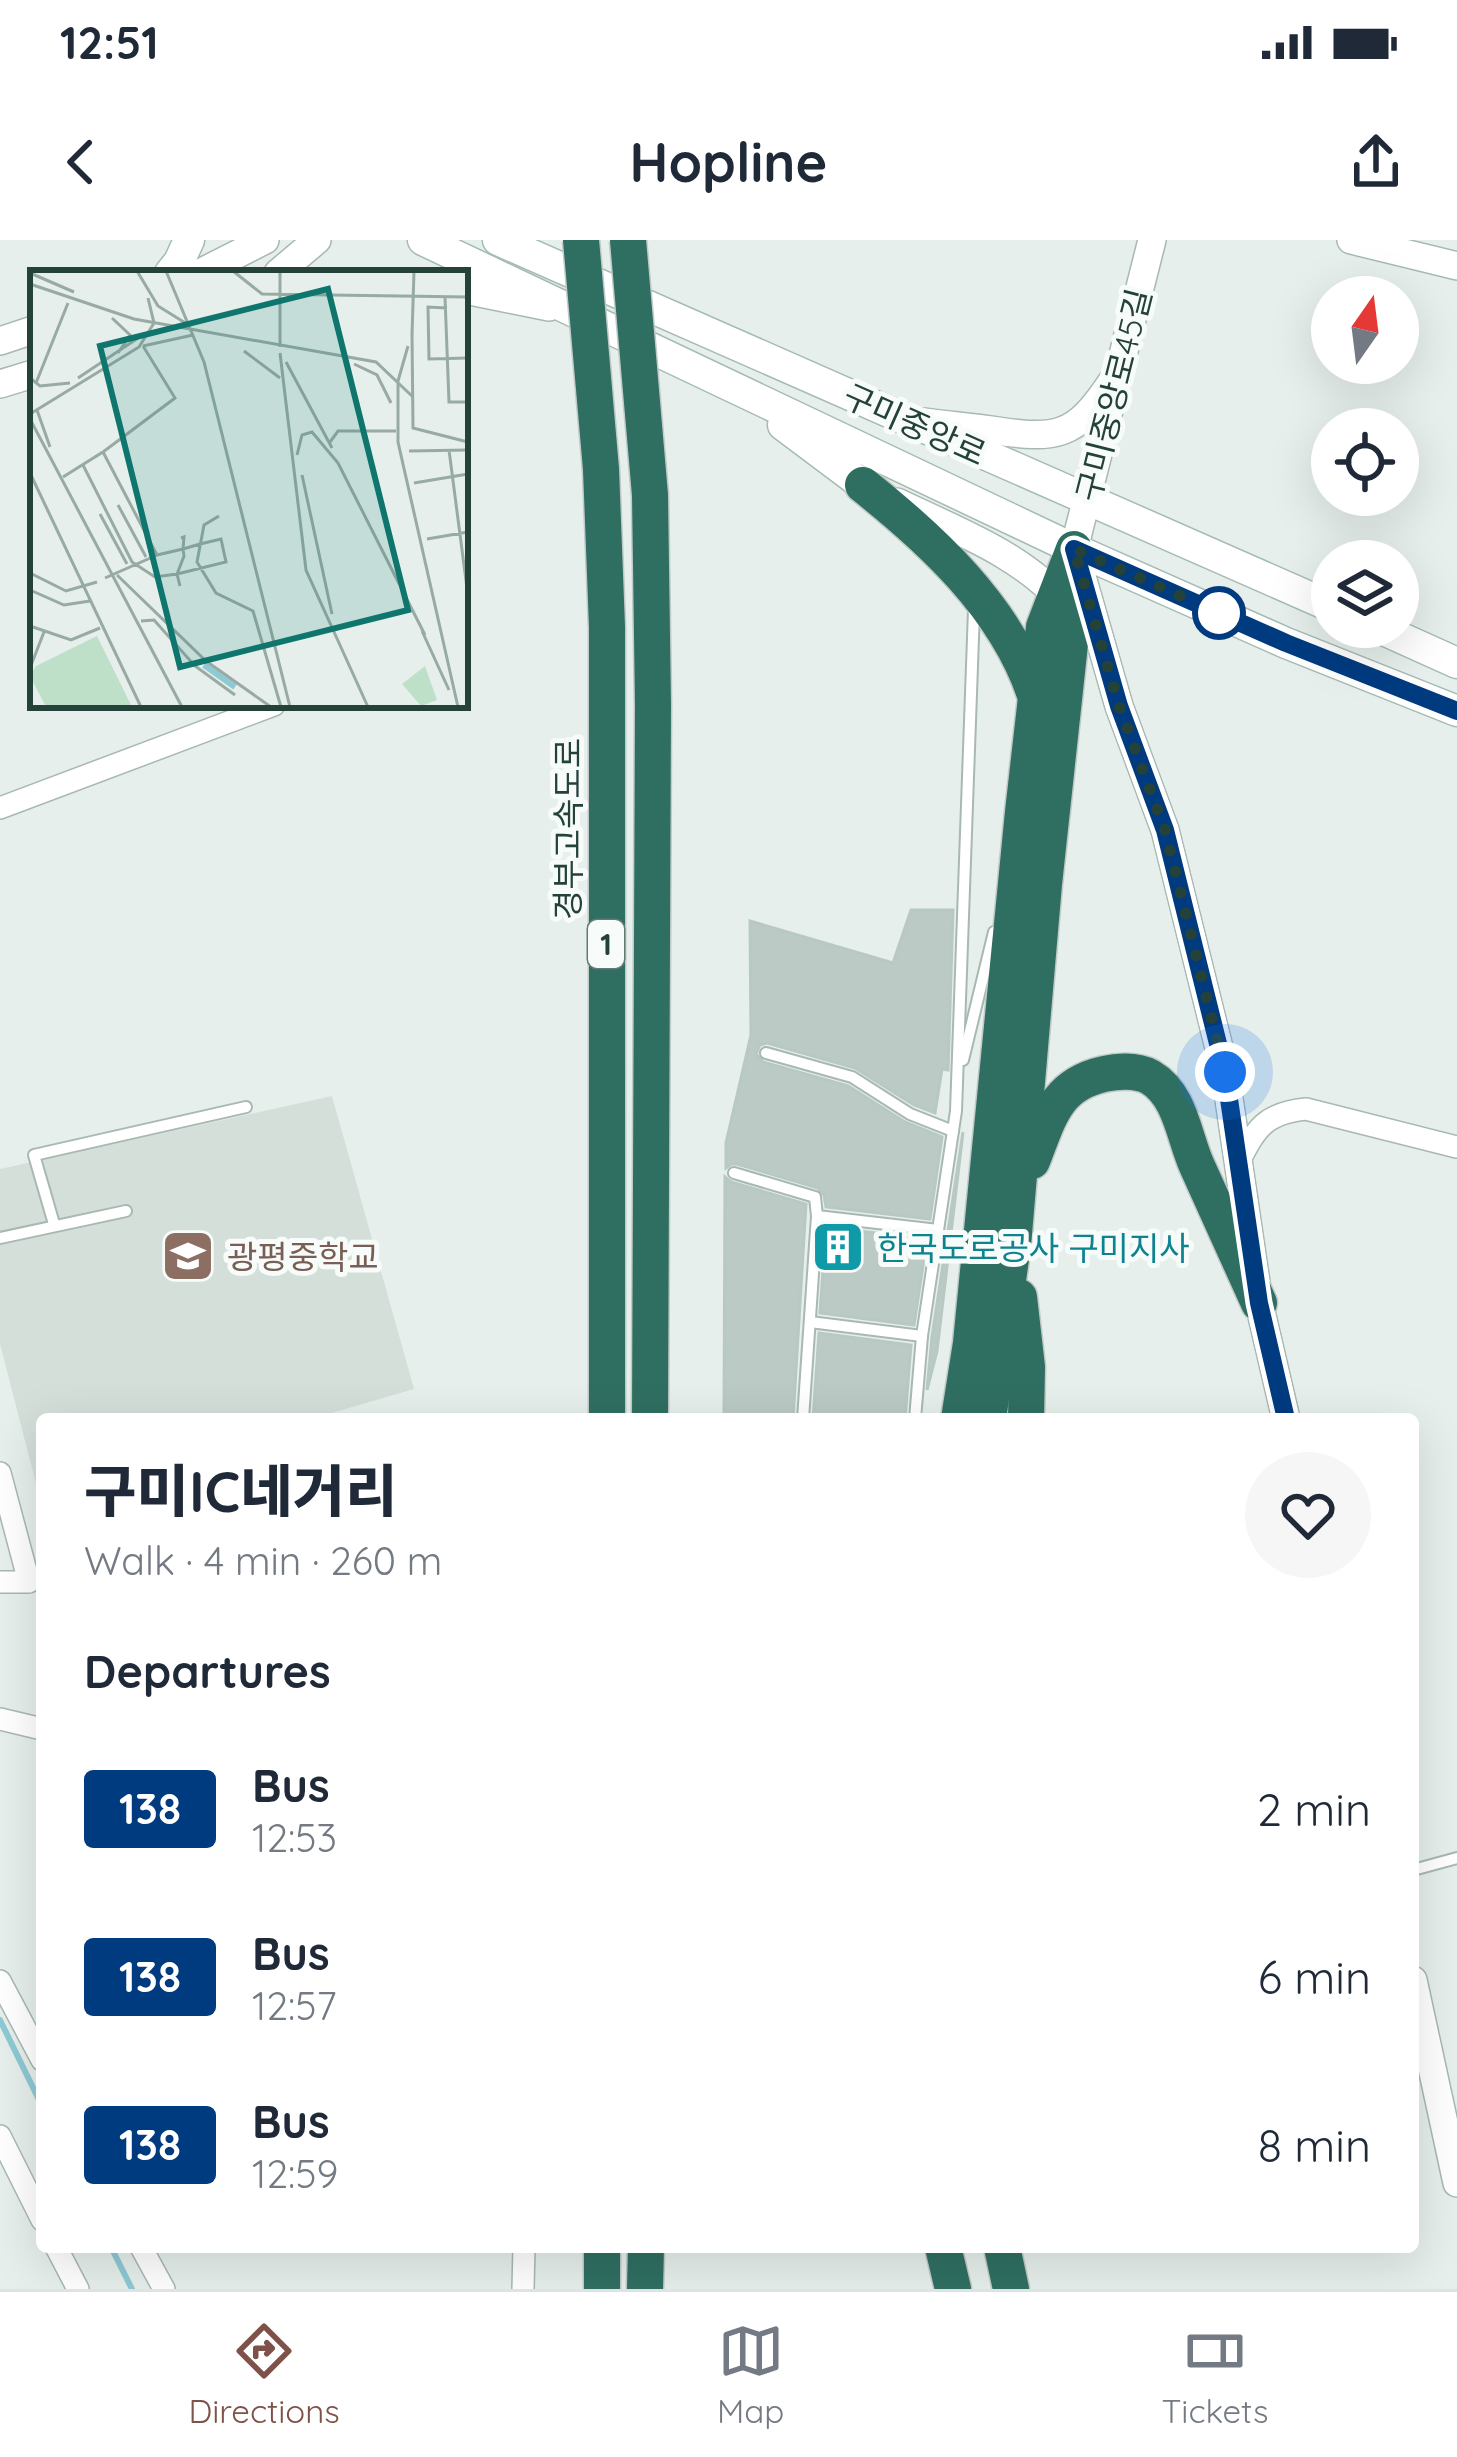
<!DOCTYPE html>
<html lang="en">
<head>
<meta charset="utf-8">
<style>
	body { margin:0; font-family:Quicksand,"Noto Sans KR",sans-serif; background:#f6f6f7; color:#1f2937; height:100vh; display:flex; flex-direction:column; font-size:45px; white-space:nowrap }
	* { box-sizing:border-box; margin:0 }
	p { font-size:39px; color:#747a83 }
	.icon { flex:none; width:66px; height:66px; fill:none; stroke:currentColor; stroke-width:2; stroke-linecap:round; stroke-linejoin:round }
	.map { position:relative; flex:1; overflow:hidden }
	.details { position:absolute; left:36px; top:1173px; width:1383px; height:840px; display:flex; flex-direction:column; background:#fff; border-radius:12px; box-shadow:0 12px 48px #0002 }
	.details>* { flex:none }
	.badge { padding:0 24px; border-radius:9px; font-size:42px; line-height:78px }
	.needle { width:78px; rotate:14deg }
	.buttons { position:absolute; left:1311px; top:36px; display:grid; gap:24px }
	.buttons a { display:grid; place-items:center; width:108px; height:108px; border-radius:50%; background:#fff; box-shadow:0 12px 48px #0002; font-size:60px }
	.you { position:absolute; width:60px; height:60px; margin:-30px; border:9px solid #fff; border-radius:50%; background:#1a73e8; box-shadow:0 0 0 18px #1a73e833 }
	.map>.badge { position:absolute; translate:-50% -50%; box-shadow:0 0 0 6px #fff }
	h2 { padding:0 48px; font-size:45px; line-height:108px }
	.round { display:grid; place-items:center; flex:none; width:126px; height:126px; border-radius:63px; background:#f6f6f7 }
	.overview { display:flex; align-items:center; justify-content:space-between; height:204px; padding:0 48px }
	h1 { font-size:57px; font-weight:800; line-height:90px }
	ul { padding:0; list-style:none }
	li { display:flex; align-items:center; gap:36px; height:168px; padding:0 48px }
	li div { flex:1 }
	li b { display:block; font-size:45px }
	li em { font-style:normal }
	li .badge { min-width:132px; font-weight:700; text-align:center }
	.status { display:flex; justify-content:space-between; align-items:center; height:84px; padding:0 60px; background:#fff; direction:ltr }
	.status svg { height:33px; fill:currentColor }
	header { display:flex; justify-content:space-between; align-items:center; height:156px; padding:0 48px; background:#fff; font-size:54px; font-weight:800 }
	.tab-bar { display:flex; justify-content:space-around; align-items:center; height:168px; border-top:3px solid #e0e1e3; background:#fff; font-size:33px; color:#747a83 }
	.tab-bar a { display:grid; justify-items:center; gap:6px }
	.tab-bar .on { color:#7f5249 }
	.map>svg:first-child { display:block }
	.built { fill:#d4dfda }
	.lines { fill:none; stroke-linecap:round; stroke-linejoin:round }
	.stream { stroke:#8ec9d4; stroke-width:6 }
	.building { fill:#bbcac4; stroke:#b8c9c2; stroke-width:3 }
	.service-casing { stroke:#a8b8b2; stroke-width:14 }
	.minor-casing { stroke:#a8b8b2; stroke-width:24 }
	.tertiary-casing { stroke:#a8b8b2; stroke-width:30 }
	.secondary-casing { stroke:#a4bbb3; stroke-width:33 }
	.motorway-casing { stroke:#c2cac8; stroke-width:39 }
	.service { stroke:#fff; stroke-width:10 }
	.minor { stroke:#fff; stroke-width:21 }
	.tertiary { stroke:#fff; stroke-width:27 }
	.secondary { stroke:#fff; stroke-width:30 }
	.motorway { stroke:#2f6f62; stroke-width:36 }
	.motorway-bridge-casing { stroke:#c2cac8; stroke-width:39; stroke-linecap:butt }
	.motorway-bridge { stroke:#2f6f62; stroke-width:36 }
	.line-casing { stroke:#fff; stroke-width:27 }
	.line { stroke:#003b80; stroke-width:18 }
	.walk { stroke:#24423a; stroke-width:12; stroke-dasharray:0 21.6 }
	.stop-dot { fill:#fff; stroke:#003b80; stroke-width:6 }
	.labels { text-anchor:middle; dominant-baseline:central; stroke-width:10; stroke-linejoin:round; paint-order:stroke }
	.shield { fill:#f7fbf9; stroke:#637a73; stroke-width:3 }
	.shield-label { font-size:30px; font-weight:bold; fill:#24423a }
	.street-label { font-size:33px; fill:#24423a; stroke:#f7fbf9 }
	.culture-label { font-size:33px; fill:#0d838f; stroke:#f7fbf9; text-anchor:start }
	.education-label { font-size:33px; fill:#785e54; stroke:#f7fbf9; text-anchor:start }
	.inset-river { fill:none; stroke:#8ec9d4; stroke-width:6 }
	.inset-road { fill:none; stroke:#98aaa4; stroke-width:3 }
	.view { fill:#0f766e; fill-opacity:0.15; stroke:#0f766e; stroke-width:6 }
	.inset-edge { fill:none; stroke:#24423a; stroke-width:6 }
</style>
</head>
<body>
<div class="status"><b>12:51</b><svg viewBox="0 0 49 12"><path d="M0 12V9h3v3zM5 12V6h3v6zM10 12V3h3v9zM15 12V0h3v12zM26 1h20v11H26zM47 4h2v5h-2z"/></svg></div>
<header><svg class="icon" aria-label="back" viewBox="0 0 24 24"><path d="M15 5l-7 7 7 7"/></svg>Hopline<svg class="icon" aria-label="share" viewBox="0 0 24 24"><path d="M12 15V3M7 8l5-5 5 5M5 13v7h14v-7"/></svg></header>
<div class="map">
<svg width="1457" height="2049" viewBox="0 0 1457 2049">
	<rect width="100%" height="100%" fill="#e6efeb"/>
	<path class="built" d="M332,856l82,293 -103,30h-269v79l-2,1 -40,-155v-175z"/>
	<g class="lines">
		<g class="stream">
			<path d="M0,1780l42,86"/>
			<path d="M111,2007l21,42"/>
		</g>
	</g>
	<g class="building">
		<path d="M911,670h42l-5,160 -6,-1 -7,44 -21,-8 -59,-37 -88,-25 -7,2 -4,9 7,8 85,24 57,36 37,15 -12,82 -104,-12 -2,-12 -6,-7 -81,-24h-6l-5,4v-25l25,-108 -1,-114 143,42z"/>
		<path d="M963,892l-26,219 -10,39 5,-53z"/>
		<path d="M725,937l6,5 75,22 -13,215h-69z"/>
		<path d="M826,987l101,12 -13,86 -94,-12z"/>
		<path d="M819,1093l92,12 -6,74h-92z"/>
	</g>
	<g class="lines">
		<g class="service-casing">
			<g id="service">
				<path d="M766,813l86,24 58,37 43,17"/>
				<path d="M963,820l31,-128"/>
				<path d="M734,933l81,24 2,19 121,14"/>
				<path d="M54,984l-20,-69 212,-48"/>
				<path d="M0,998l126,-27"/>
				<path d="M810,1082l112,14"/>
				<path d="M803,1179l14,-203"/>
				<path d="M915,1179l7,-83 34,-225 18,-501"/>
				<path d="M1413,1630l44,-12"/>
			</g>
		</g>
		<g class="minor-casing">
			<g id="minor">
				<path d="M0,568l274,-103"/>
				<path d="M1238,924c18,-36 27,-51 68,-55l151,38"/>
				<path d="M0,1233l29,109h-29"/>
				<path d="M0,1479l42,10"/>
				<path d="M0,1741l42,79"/>
				<path d="M0,1896l42,84"/>
				<path d="M56,2007l22,42"/>
				<path d="M141,2007l23,42"/>
				<path d="M523,2049l1,-42"/>
			</g>
		</g>
		<g class="tertiary-casing">
			<g id="tertiary">
				<path d="M1152,0l-78,309 45,157 46,124 60,242 34,231 27,116"/>
				<path d="M1351,0l106,26"/>
				<path d="M200,33l65,-33"/>
				<path d="M278,33l39,-33"/>
				<path d="M465,50l84,17"/>
				<path d="M0,101l33,-11"/>
				<path d="M0,144l33,-10"/>
				<path d="M924,182c22,3 45,5 67,8 66,10 84,8 122,-50"/>
				<path d="M897,262c60,29 127,53 170,105"/>
				<path d="M1413,1740l44,203"/>
			</g>
		</g>
		<g class="secondary-casing">
			<g id="secondary">
				<path d="M423,0l651,309 212,94 171,68"/>
				<path d="M498,0l834,367"/>
				<path d="M170,33l9,-11 10,-22"/>
				<path d="M783,185l80,60"/>
				<path d="M1377,387l80,36"/>
			</g>
		</g>
		<g class="motorway-casing">
			<g id="motorway">
				<path d="M601,229l6,158v792"/>
				<path d="M863,245c68,54 142,122 171,207"/>
				<path d="M650,255l3,210 -3,714"/>
				<path d="M1032,921c17,-43 23,-76 72,-87 14,-3 33,-4 46,3 31,18 34,61 47,89 21,46 41,91 62,137"/>
				<path d="M1019,1057l8,70 -1,52"/>
				<path d="M959,1179l12,-76 52,-531 21,-185 30,-78"/>
				<path d="M988,1179l25,-174 31,-361 29,-268v-39"/>
				<path d="M943,2007l10,42"/>
				<path d="M1002,2007l9,42"/>
				<path d="M602,2049v-42"/>
				<path d="M645,2049l1,-42"/>
			</g>
		</g>
		<use href="#service" class="service"/>
		<use href="#minor" class="minor"/>
		<use href="#tertiary" class="tertiary"/>
		<use href="#secondary" class="secondary"/>
		<use href="#motorway" class="motorway"/>
		<g class="motorway-bridge-casing">
			<g id="motorway-bridge">
				<path d="M581,0l20,229"/>
				<path d="M628,0l22,255"/>
			</g>
		</g>
		<use href="#motorway-bridge" class="motorway-bridge"/>
	</g>
	<g class="lines">
		<g class="line-casing">
			<path id="line" d="M1286,1179l-27,-116 -34,-231 -60,-242 -46,-124 -45,-157 212,94 171,68"/>
		</g>
		<use href="#line" class="line"/>
		<path class="walk" d="M1219,373l-145,-64 45,157 46,124 60,242"/>
	</g>
	<defs>
		<g id="building-square" transform="scale(2.7)"><rect x="-9" y="-9" width="18" height="18" rx="4" fill="#0f9aa8" stroke="#f7fbf9"/><path d="M-4-6H4V6H1V3H-1V6H-4ZM-2.5-4.3h1.7v1.8h-1.7ZM.8-4.3h1.7v1.8H.8ZM-2.5-1h1.7V.8h-1.7ZM.8-1h1.7V.8H.8Z" fill="#fff"/></g>
		<g id="school-square" transform="scale(2.7)"><rect x="-9" y="-9" width="18" height="18" rx="4" fill="#8d6e63" stroke="#f7fbf9"/><path d="M0-5L7-2L0 1L-7-2ZM-4 1L0 2.5L4 1V4Q0 6-4 4Z" fill="#fff"/></g>
	</defs>
	<g fill-rule="evenodd">
		<use href="#building-square" x="838" y="1007"/>
		<use href="#school-square" x="188" y="1016"/>
	</g>
	<circle class="stop-dot" cx="1219" cy="373" r="24"/>
	<g class="labels">
		<rect class="shield" x="588" y="680" width="36" height="48" rx="9"/>
		<g class="shield-label">
			<text x="606" y="704">1</text>
		</g>
		<g class="street-label">
			<text transform="translate(1113 155) rotate(-76)">구미중앙로45길</text>
			<text transform="translate(915 184) rotate(24)">구미중앙로</text>
			<text transform="translate(567 589) rotate(-90)">경부고속도로</text>
		</g>
		<g class="culture-label">
			<text x="877" y="1007">한국도로공사 구미지사</text>
		</g>
		<g class="education-label">
			<text x="227" y="1016">광평중학교</text>
		</g>
	</g>
	<g transform="translate(30 30)">
		<rect width="438" height="438" fill="#e6efeb"/>
		<path d="M67,366l35,71h-86l-16,-31 6,-10zM395,396l12,34 -16,6 -19,-22z" fill="#bfe0c8"/>
		<path class="inset-river" d="M174,395l31,22"/>
		<path class="inset-road" d="M107,1l21,35 29,18M136,1l38,91 86,345M203,1l29,23 206,3M0,3l44,19M0,14l104,35 242,43 37,35M415,27l4,105h19M417,38l-19,-1 1,52 39,-1M82,48l18,17 -12,18M382,62l1,96 55,14M382,65l2,-64M113,76l50,-11M250,77v-76M214,81l36,27M250,83l26,217 62,137M256,92l46,86M324,94l23,11 14,28M0,108l10,8 30,-3M48,108l66,-44M368,111l10,-35M368,111v61l60,265M6,113l32,-80M7,140l13,37M0,144l109,-67 15,-24 -6,-25M0,149l152,288M300,172l8,-11h58M419,180l19,146M379,181l59,-1M73,182l72,-54 -32,-52M267,185l5,-20 10,-3 26,31M308,193l87,172M53,195l49,97 23,15 22,-3 3,12M0,203l111,234M272,205l30,139M33,207l40,-25 54,103 -52,23M384,213l54,-9M88,235l28,52M70,244l27,50M189,246l-15,9 -7,37 19,31 37,18 28,96M397,269l41,-7M127,285l26,-6 17,-5 21,-5 5,23 -49,12 7,-18 -1,-7 1,-12 -3,1M0,303l36,18 31,-9M87,305l89,86 65,46M0,320l34,15 26,-4M111,351l13,-1 41,46 40,29M0,356l41,14 29,-12M392,361l27,59M0,398l14,-36"/>
		<path class="view" d="M298,19l80,321 -228,57 -80,-321z"/>
		<rect width="438" height="438" class="inset-edge"/>
	</g>
</svg>
<div class="buttons">
<a><svg class="needle" viewBox="-14 -14 28 28"><path d="M0-13l5 13h-10z" fill="#e53935"/><path d="M0 13l5-13h-10z" fill="#747a83"/></svg></a>
<a><svg class="icon" aria-label="locate" viewBox="0 0 24 24"><circle cx="12" cy="12" r="6"/><path d="M12 2v4M12 18v4M2 12h4M18 12h4"/></svg></a>
<a><svg class="icon" aria-label="layers" viewBox="0 0 24 24"><path d="M12 4l9 5-9 5-9-5zM3 14l9 5 9-5"/></svg></a>
</div>
<div class="you" style="left:1225px;top:832px"></div>
<section class="details">
<div class="overview"><div><h1>구미IC네거리</h1><p>Walk · 4 min · 260 m</p></div><a class="round"><svg class="icon" aria-label="heart" viewBox="0 0 24 24"><path d="M12 20l-8-8c-3-5 5-10 8-4 3-6 11-1 8 4z"/></svg></a></div>
<h2>Departures</h2>
<ul>
<li><span class="badge" style="background:#003b80;color:#fff">138</span><div><b>Bus</b><p>12:53</p></div><em>2 min</em></li>
<li><span class="badge" style="background:#003b80;color:#fff">138</span><div><b>Bus</b><p>12:57</p></div><em>6 min</em></li>
<li><span class="badge" style="background:#003b80;color:#fff">138</span><div><b>Bus</b><p>12:59</p></div><em>8 min</em></li>
</ul>
</section>
</div>
<nav class="tab-bar">
<a class="on"><svg class="icon" aria-label="directions" viewBox="0 0 24 24"><path d="M12 3l9 9-9 9-9-9zM9 14v-3h6M13 9l2 2-2 2"/></svg>Directions</a>
<a><svg class="icon" aria-label="map" viewBox="0 0 24 24"><path d="M3 6l6-2 6 2 6-2v14l-6 2-6-2-6 2zM9 4v14M15 6v14"/></svg>Map</a>
<a><svg class="icon" aria-label="tickets" viewBox="0 0 24 24"><path d="M3 7h18v10H3zM15 7v10"/></svg>Tickets</a>
</nav>
</body>
</html>
